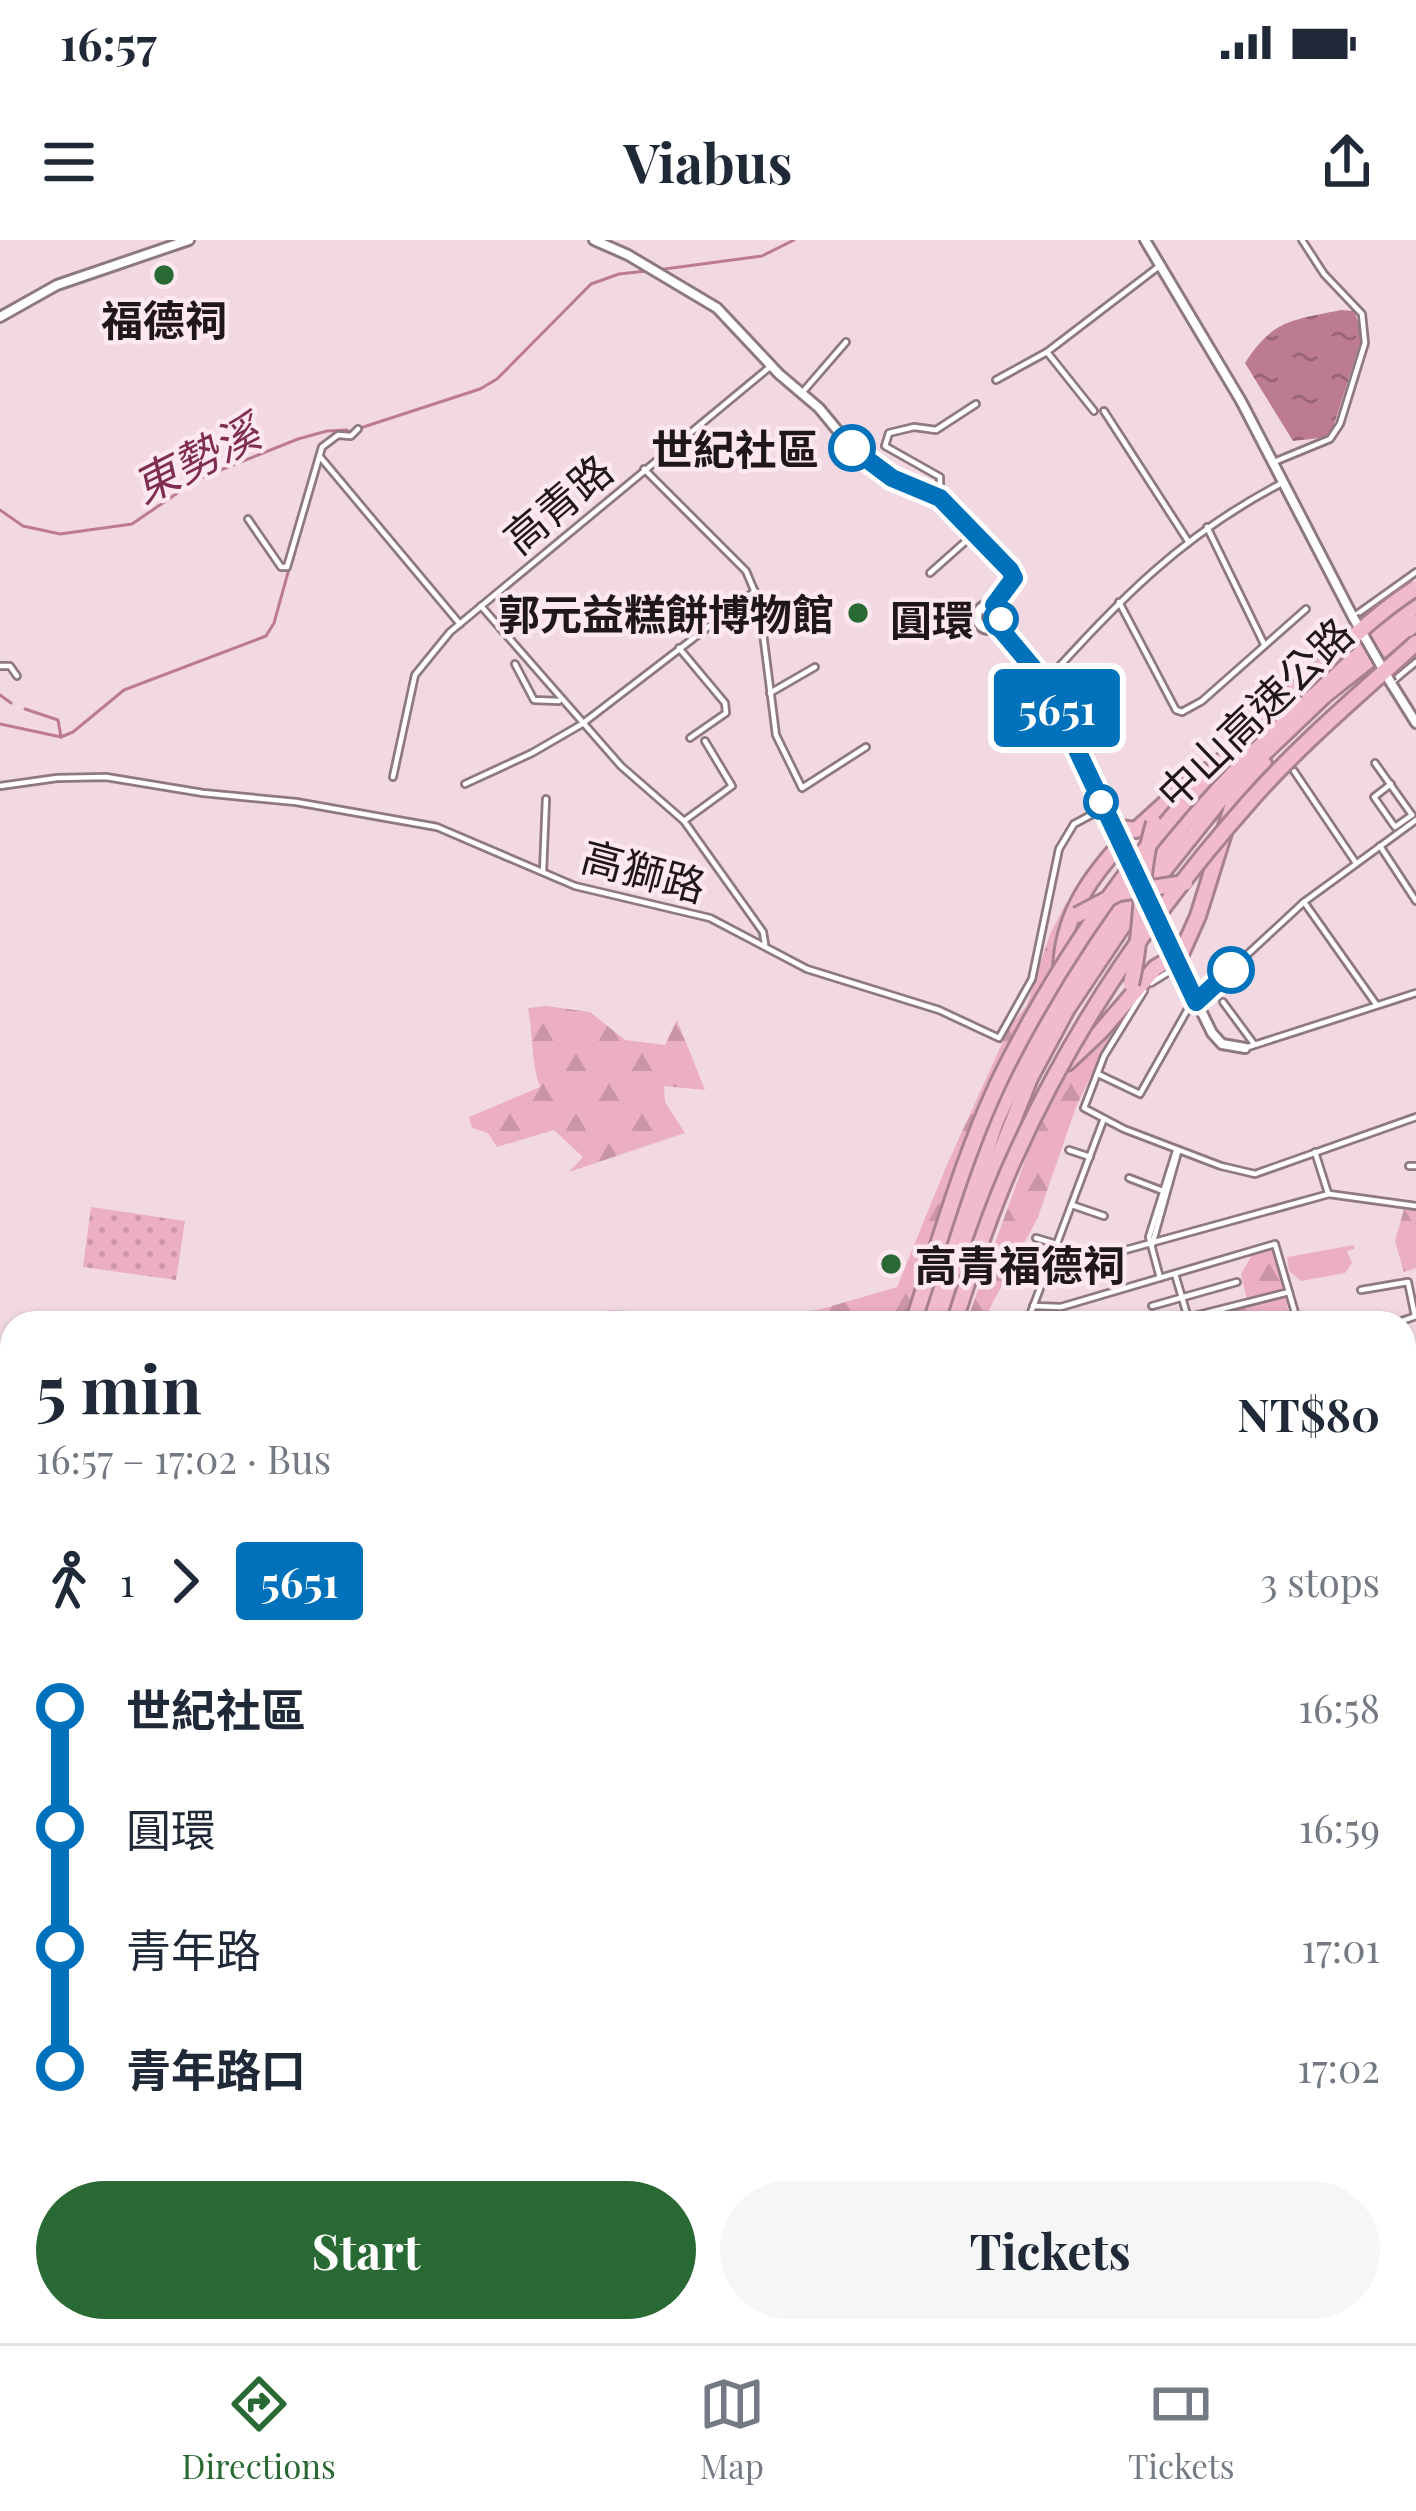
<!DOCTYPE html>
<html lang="en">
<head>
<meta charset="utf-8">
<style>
	body { margin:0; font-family:"Playfair Display","Noto Sans TC",serif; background:#f6f6f7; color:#1f2937; height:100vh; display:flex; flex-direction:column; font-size:45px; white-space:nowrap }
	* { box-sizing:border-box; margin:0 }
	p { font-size:39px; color:#747a83 }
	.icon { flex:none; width:66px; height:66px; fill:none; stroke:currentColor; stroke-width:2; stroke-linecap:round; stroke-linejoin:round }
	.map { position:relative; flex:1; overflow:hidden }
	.side { position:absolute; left:0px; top:1071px; width:1416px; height:1032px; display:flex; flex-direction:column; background:#fff; border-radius:36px 36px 0 0; box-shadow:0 3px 9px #0004 }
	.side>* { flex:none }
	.badge { padding:0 24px; border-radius:9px; font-size:42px; line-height:78px }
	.map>.badge { position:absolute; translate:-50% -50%; box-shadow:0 0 0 6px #fff }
	.legs { display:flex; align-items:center; gap:18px; height:132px; padding:0 36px; font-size:39px }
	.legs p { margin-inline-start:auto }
	.overview { display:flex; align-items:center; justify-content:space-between; height:204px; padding:0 36px }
	h1 { font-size:66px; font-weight:700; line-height:90px }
	.cta { display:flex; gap:24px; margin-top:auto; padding:24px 36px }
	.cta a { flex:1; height:138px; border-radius:72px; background:#296933; color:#fff; font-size:48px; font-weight:700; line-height:138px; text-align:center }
	.cta a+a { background:#f6f6f7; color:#1f2937 }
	ul { padding:0 36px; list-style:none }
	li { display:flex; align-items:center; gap:42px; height:120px; font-size:45px }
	li i { display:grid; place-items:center; width:18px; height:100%; margin:0 15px; background:currentColor }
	li i::after { content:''; width:30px; height:30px; margin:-15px; border:9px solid; border-radius:50%; background:#fff }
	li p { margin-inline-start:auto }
	li:first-child i { background:linear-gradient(#0000 50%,currentColor 0) }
	li:last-child i { background:linear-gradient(currentColor 50%,#0000 0) }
	.status { display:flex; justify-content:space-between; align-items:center; height:84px; padding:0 60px; background:#fff; direction:ltr }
	.status svg { height:33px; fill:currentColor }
	header { display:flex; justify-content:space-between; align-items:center; height:156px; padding:0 36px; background:#fff; font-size:54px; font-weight:700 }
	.dock { display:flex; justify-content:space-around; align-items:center; height:168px; border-top:3px solid #e0e1e3; background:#fff; font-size:33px; color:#747a83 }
	.dock a { display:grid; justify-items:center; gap:6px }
	.dock .on { color:#296933 }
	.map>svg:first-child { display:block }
	.grass { fill:url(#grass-dots) }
	.forest { fill:url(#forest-firs) }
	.park { fill:url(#park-crowns) }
	.garden { fill:#ebaec3 }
	.water { fill:url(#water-ripples) }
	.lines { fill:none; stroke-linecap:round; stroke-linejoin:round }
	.stream { stroke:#bd7b93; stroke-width:3 }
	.river { stroke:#bd7b93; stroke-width:9 }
	.minor-casing { stroke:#8f7980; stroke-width:10 }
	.tertiary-casing { stroke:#8f7980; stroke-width:14 }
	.primary-casing { stroke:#a8818e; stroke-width:16 }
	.motorway-casing { stroke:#a8818e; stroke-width:20 }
	.minor { stroke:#fff; stroke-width:4.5 }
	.tertiary { stroke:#fff; stroke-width:8 }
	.primary { stroke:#f7d6e1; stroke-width:10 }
	.motorway { stroke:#f2bacd; stroke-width:14 }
	.rail { stroke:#4f4246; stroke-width:3 }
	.tertiary-bridge-casing { stroke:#8f7980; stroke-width:14; stroke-linecap:butt }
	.motorway-bridge-casing { stroke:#a8818e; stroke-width:20; stroke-linecap:butt }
	.tertiary-bridge { stroke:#fff; stroke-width:8 }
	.motorway-bridge { stroke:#f2bacd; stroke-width:14 }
	.line-1-casing { stroke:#fff; stroke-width:27 }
	.line-1 { stroke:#0072bc; stroke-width:18 }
	.poi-dot { fill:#296933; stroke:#fce8ee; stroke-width:4.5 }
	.stop-1-dot { fill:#fff; stroke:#0072bc; stroke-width:6 }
	.labels { text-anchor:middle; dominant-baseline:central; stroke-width:9; stroke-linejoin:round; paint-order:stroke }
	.poi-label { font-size:42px; font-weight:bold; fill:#20171a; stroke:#fce8ee }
	.stop-label { font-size:42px; font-weight:bold; fill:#20171a; stroke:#fce8ee; text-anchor:end }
	.street-label { font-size:42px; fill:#20171a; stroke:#fce8ee }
	.water-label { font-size:45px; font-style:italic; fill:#7f2e51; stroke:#fce8ee }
</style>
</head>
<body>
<div class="status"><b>16:57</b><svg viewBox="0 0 49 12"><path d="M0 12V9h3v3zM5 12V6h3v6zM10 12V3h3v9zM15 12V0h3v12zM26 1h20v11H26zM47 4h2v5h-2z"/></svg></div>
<header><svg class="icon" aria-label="menu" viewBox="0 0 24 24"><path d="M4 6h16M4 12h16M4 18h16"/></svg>Viabus<svg class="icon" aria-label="share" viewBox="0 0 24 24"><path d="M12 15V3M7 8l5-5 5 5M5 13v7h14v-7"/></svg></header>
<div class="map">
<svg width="1416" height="2103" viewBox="0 0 1416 2103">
	<defs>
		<pattern id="grass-dots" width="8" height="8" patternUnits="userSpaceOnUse" patternTransform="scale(3)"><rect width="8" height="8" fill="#ebaec3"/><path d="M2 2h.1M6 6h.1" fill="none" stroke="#c995a7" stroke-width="1.8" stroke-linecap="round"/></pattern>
		<pattern id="forest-firs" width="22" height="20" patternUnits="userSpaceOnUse" patternTransform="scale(3)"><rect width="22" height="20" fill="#ebaec3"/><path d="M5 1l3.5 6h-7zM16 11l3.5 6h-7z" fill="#c995a7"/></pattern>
		<pattern id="park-crowns" width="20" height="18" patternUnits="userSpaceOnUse" patternTransform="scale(3)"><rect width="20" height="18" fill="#ebaec3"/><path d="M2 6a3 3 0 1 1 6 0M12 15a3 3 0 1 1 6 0" fill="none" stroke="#c995a7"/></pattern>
		<pattern id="water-ripples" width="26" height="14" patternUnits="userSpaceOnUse" patternTransform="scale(3)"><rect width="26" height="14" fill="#bd7b93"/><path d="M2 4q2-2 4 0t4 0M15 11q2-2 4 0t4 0" fill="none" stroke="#996477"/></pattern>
	</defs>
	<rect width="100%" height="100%" fill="#f2d9e1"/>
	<path class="grass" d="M91,967l94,14 -9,59 -93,-13z"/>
	<g class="forest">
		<path d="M1067,661l-10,59 -58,115 -62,145 -31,103h-296l-3,-13 148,7 63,-7 79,-23 49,-120 64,-141 17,-21 23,-71z"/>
		<path d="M546,766l44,6 35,28 40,5 12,-25 28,70 -41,-4 1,16 20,31 -116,39 14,-15 -29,-27 -57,17 -9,-14 -16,-5 -3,-11 71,-30c-9,-25 -7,-53 -12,-79z"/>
		<path d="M1105,794l4,4 -33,69 -38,110 -56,106h-16l65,-179 40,-80z"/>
		<path d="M1404,969l12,1v58l-12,4 -9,-31z"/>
		<path d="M1274,1008l10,41 -37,11 -6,-26 11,-19z"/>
		<path d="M1285,1056l6,27h-104z"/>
	</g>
	<path class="park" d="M1404,2013h12v90h-49v-12h37z"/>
	<path class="garden" d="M1354,1005v4l-7,2 5,12 -7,10 -44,8 -12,-10 -2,-14z"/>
	<path class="water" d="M1341,70l13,1 9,23 -33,103 -37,4 -48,-78c28,-44 48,-43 96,-53z"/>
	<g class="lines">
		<g class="stream">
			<path d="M657,30l105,-14 32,-16"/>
			<path d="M345,193l135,-44 17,-10 94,-95 28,-10 28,-3"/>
			<path d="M0,270l23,16 37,8 72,-10 66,-45 100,-40 29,-8 20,-1"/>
			<path d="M0,455l11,8"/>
			<path d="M25,469l33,11 3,17"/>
			<path d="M0,484l61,13 12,-5 51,-42 142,-54 8,-13 31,-112"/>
			<path d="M1404,1140l12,2"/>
			<path d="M1404,1554l12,-3"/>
			<path d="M0,1997l12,1"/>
		</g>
		<g class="river">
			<path d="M1404,2051h12"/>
			<path d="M433,2091l9,12"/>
			<path d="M1130,2103l11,-12"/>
		</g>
		<g class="minor-casing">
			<g id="minor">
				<path d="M1047,112l47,59"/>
				<path d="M996,140l51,-28 111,-85"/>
				<path d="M801,154l45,-52"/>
				<path d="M1104,171l84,130"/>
				<path d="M321,218l139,166"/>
				<path d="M1274,222l56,-23 10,-15 25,-81 -3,-29 -38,-40 -22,-34"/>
				<path d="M644,229l102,102 13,31 17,133 26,53 64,-41"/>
				<path d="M940,258v-21l-55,-31 4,-13 25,-6 22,3 40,-26"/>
				<path d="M248,279l33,48h6l35,-120 16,-12 13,1 7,-7"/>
				<path d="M1207,287l57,117"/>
				<path d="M930,333l45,-40"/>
				<path d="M1119,362l57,108 6,2 20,-11 104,-92"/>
				<path d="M481,366l140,160 63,55 79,111 2,12"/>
				<path d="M1353,377l63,-45"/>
				<path d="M679,408l46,55 1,10 -36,25"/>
				<path d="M515,424l19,36 25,1"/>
				<path d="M0,426h10l7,10"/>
				<path d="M1045,442c76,-83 135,-146 237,-199"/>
				<path d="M1392,442l24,-20"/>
				<path d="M770,453l45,-26"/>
				<path d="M1375,523l37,52"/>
				<path d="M1294,531l62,92"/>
				<path d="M393,537l22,-102 35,-43 321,-266"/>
				<path d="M465,544l67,-31 50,-29 173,-133"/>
				<path d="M1391,544l-17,13 21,30 17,-12"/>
				<path d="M0,546l57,-8 49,-1 97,16 93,9 141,25 138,59 135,32 97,51 132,41 60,28 33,-59 27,-130 15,-25 30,-16"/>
				<path d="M684,581l48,-35 -27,-45"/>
				<path d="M1380,606l36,55"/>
				<path d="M543,632l3,-73"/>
				<path d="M1304,662l72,102"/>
				<path d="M1151,743l26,-16"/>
				<path d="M1144,751l-40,65 -20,52 40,21 97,37 34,8 161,-57"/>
				<path d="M1196,762l108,-100 112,-82"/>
				<path d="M1223,762l31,42"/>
				<path d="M1245,808l171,-55"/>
				<path d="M1098,834l42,20 53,-94"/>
				<path d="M1069,910l21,7"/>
				<path d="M1315,912l13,41"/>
				<path d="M1409,926h7"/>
				<path d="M1129,938l34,13"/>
				<path d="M1072,965l32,11"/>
				<path d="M1036,998l64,19 229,-63 87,12"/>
				<path d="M1152,1005l26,-93"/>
				<path d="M1175,1034l13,44"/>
				<path d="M1160,1038l-11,-41 27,-86"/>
				<path d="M1361,1050l47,-8 7,34"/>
				<path d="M1033,1066l28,1 214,-63 23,79"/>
				<path d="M1152,1066l85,-24"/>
				<path d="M1170,1082l119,-30"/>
				<path d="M1027,1083l76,-202"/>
				<path d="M1396,1083l20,-7"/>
				<path d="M0,1271l12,2"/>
				<path d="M0,1424l12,-8"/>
				<path d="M1404,1474l12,12"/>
				<path d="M1404,1526l12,-2"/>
				<path d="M0,1579l3,12 -3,8"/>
				<path d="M0,1856l12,-2"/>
				<path d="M1404,1860l12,36"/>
				<path d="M1404,1870l12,-3"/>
				<path d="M0,1878l12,31"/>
				<path d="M1404,1937l12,-2"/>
				<path d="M1411,1975l5,-1"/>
				<path d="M0,2029h12"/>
				<path d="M0,2054h12"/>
				<path d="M0,2076h12"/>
				<path d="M275,2091l6,12"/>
				<path d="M329,2091l7,12"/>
				<path d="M1242,2091l44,12"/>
				<path d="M609,2103l8,-12"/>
				<path d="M822,2103l5,-12"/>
				<path d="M1209,2103l2,-12"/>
				<path d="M1291,2103l1,-12"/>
				<path d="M1365,2103v-12"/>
			</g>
		</g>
		<g class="tertiary-casing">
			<g id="tertiary">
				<path d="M594,0l34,15 89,53 62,66 40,34 33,40 40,30 48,20 74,79 -20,28"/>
				<path d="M1145,0l96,161 112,216"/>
				<path d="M0,77l57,-32 132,-45"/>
				<circle cx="989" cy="377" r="12"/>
				<path d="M998,386l47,56 67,145"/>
				<path d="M1391,443l25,40"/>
				<path d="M1162,691l50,102 10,11 23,4"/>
				<path d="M1404,1338l12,-12"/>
				<path d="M1404,1349l12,-12"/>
				<path d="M0,1633l12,7"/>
				<path d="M1404,1718l12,41"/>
				<path d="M0,1768l12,-7"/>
				<path d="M1404,2006l12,-1"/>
				<path d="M1121,2091l9,12"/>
				<path d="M187,2103l4,-12"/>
			</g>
		</g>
		<g class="primary-casing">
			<g id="primary">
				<path d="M1404,1667l12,-10"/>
				<path d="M1404,1677l12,-10"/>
				<path d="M0,1938l12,-1"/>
				<path d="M0,1948l12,-2"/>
			</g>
		</g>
		<g class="motorway-casing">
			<g id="motorway">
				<path d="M1112,587l24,3 55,-50 23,-13"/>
				<path d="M1061,731c1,-52 25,-89 60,-127"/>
				<path d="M1067,823l34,-32 54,-63 10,-6 12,1 21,-47 35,-112 31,-40"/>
				<path d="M929,1083l67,-202 37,-78 86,-133 64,-86 49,-54 85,-84 99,-80"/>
				<path d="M942,1083l35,-112 53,-133 37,-69 71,-106 99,-124 88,-84 91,-72"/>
				<path d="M547,2103l8,-12"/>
				<path d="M561,2103l9,-12"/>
				<path d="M586,2103l8,-12"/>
				<path d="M600,2103l8,-12"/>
			</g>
		</g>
		<use href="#minor" class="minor"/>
		<use href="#tertiary" class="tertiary"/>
		<use href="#primary" class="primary"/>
		<use href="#motorway" class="motorway"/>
		<g class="rail">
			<path d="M0,1496l12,1"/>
			<path d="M1404,1533l12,-1"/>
		</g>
		<g class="tertiary-bridge-casing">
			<g id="tertiary-bridge">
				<path d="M1353,377l38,66"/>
				<path d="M1131,627l31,64"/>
			</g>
		</g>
		<g class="motorway-bridge-casing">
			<g id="motorway-bridge">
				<path d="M1077,675l42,-22 66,-10"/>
				<path d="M1131,744c13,-53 7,-108 23,-161"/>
				<path d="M913,1083c27,-83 54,-179 93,-256 74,-146 176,-278 299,-386 36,-32 71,-68 111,-93"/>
				<path d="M954,1083c18,-55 36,-111 60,-164 58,-130 142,-252 236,-358 50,-57 110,-107 166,-158"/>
			</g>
		</g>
		<use href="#tertiary-bridge" class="tertiary-bridge"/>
		<use href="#motorway-bridge" class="motorway-bridge"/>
	</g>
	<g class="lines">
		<g class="line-1-casing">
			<path id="line-1" d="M852,208l40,30 48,20 70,72 4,8 -20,27 7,8 -3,13 47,56 151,320 35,-32"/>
		</g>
		<use href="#line-1" class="line-1"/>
	</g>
	<g class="poi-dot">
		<circle cx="164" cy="35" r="12"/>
		<circle cx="858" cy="373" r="12"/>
		<circle cx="891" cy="1024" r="12"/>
	</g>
	<g class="stop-1-dot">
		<circle cx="852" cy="208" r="21"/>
		<circle cx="1001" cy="379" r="15"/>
		<circle cx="1101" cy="562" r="15"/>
		<circle cx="1231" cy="730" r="21"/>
	</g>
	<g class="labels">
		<g class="poi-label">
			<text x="164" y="79">福德祠</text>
			<text x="834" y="373" text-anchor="end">郭元益糕餅博物館</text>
			<text x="915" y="1024" text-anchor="start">高青福德祠</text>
		</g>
		<g class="stop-label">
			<text x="819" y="208">世紀社區</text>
			<text x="974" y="379">圓環</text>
		</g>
		<g class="street-label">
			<text transform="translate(557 263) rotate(-40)">高青路</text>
			<text transform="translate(1254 472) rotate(-44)">中山高速公路</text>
			<text transform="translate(644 630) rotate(15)">高獅路</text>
		</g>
		<g class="water-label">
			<text transform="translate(195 217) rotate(-27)">東勢溪</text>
		</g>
	</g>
</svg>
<b class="badge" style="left:1057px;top:468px;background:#0072bc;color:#fff">5651</b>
<section class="side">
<div class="overview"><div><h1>5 min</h1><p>16:57 – 17:02 · Bus</p></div><b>NT$80</b></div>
<div class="legs"><svg class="icon" aria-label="walk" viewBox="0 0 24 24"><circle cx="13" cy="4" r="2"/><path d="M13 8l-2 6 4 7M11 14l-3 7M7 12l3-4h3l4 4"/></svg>1<svg class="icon" aria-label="forward" viewBox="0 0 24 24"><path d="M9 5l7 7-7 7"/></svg><b class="badge" style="background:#0072bc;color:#fff">5651</b><p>3 stops</p></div>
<ul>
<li><i style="color:#0072bc"></i><b>世紀社區</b><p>16:58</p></li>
<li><i style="color:#0072bc"></i><span>圓環</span><p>16:59</p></li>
<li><i style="color:#0072bc"></i><span>青年路</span><p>17:01</p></li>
<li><i style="color:#0072bc"></i><b>青年路口</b><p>17:02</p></li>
</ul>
<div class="cta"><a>Start</a><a>Tickets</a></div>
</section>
</div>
<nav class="dock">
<a class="on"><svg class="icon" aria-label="directions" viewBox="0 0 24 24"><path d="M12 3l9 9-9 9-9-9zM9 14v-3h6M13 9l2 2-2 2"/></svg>Directions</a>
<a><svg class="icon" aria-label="map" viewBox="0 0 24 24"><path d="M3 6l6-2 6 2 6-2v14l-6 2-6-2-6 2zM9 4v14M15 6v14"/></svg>Map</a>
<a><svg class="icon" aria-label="tickets" viewBox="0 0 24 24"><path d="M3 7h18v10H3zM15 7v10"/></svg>Tickets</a>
</nav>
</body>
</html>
